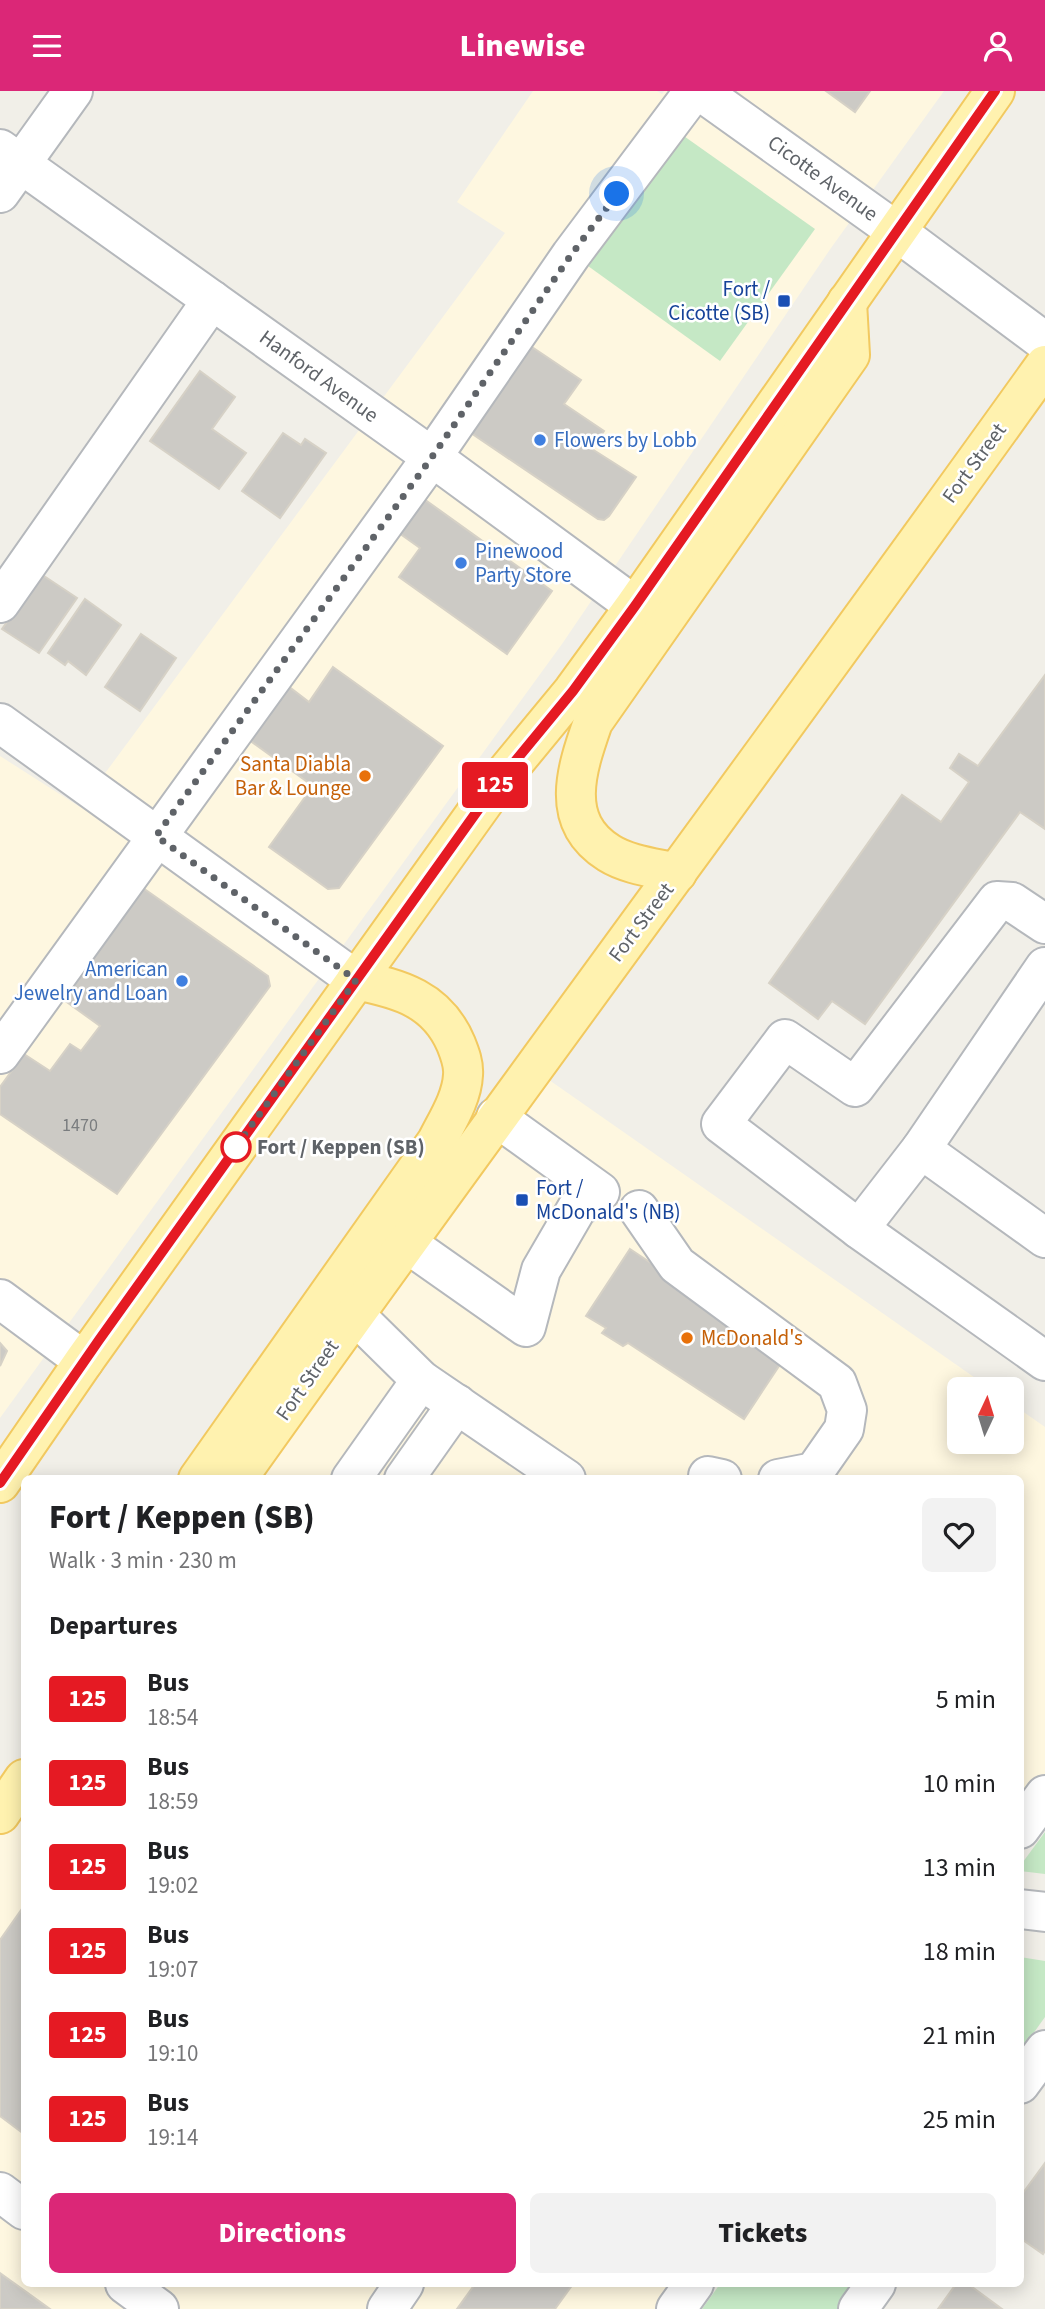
<!DOCTYPE html>
<html lang="en">
<head>
<meta charset="utf-8">
<style>
	body { margin:0; font-family:"Source Sans 3",sans-serif; background:#f2f2f2; color:#202124; height:100vh; display:flex; flex-direction:column; font-size:26px; white-space:nowrap }
	* { box-sizing:border-box; margin:0 }
	p { font-size:23px; color:#757577 }
	.icon { flex:none; width:38px; height:38px; fill:none; stroke:currentColor; stroke-width:2; stroke-linecap:round; stroke-linejoin:round }
	.map { position:relative; flex:1; overflow:hidden }
	.details { position:absolute; left:21px; top:1384px; width:1003px; height:812px; display:flex; flex-direction:column; background:#fff; border-radius:10px; box-shadow:0 4px 18px #0003 }
	.details>* { flex:none }
	.badge { padding:0 14px; border-radius:5px; font-size:24px; line-height:46px }
	.needle { width:46px; rotate:4deg }
	.tools { position:absolute; left:947px; top:1286px; display:grid; gap:14px }
	.tools a { display:grid; place-items:center; width:77px; height:77px; border-radius:10px; background:#fff; box-shadow:0 4px 18px #0003; font-size:35px }
	.you { position:absolute; width:35px; height:35px; margin:-18px; border:5px solid #fff; border-radius:50%; background:#1a73e8; box-shadow:0 0 0 10px #1a73e833 }
	.map>.badge { position:absolute; translate:-50% -50%; box-shadow:0 0 0 4px #fff }
	h2 { padding:0 28px; font-size:26px; line-height:63px }
	.round { display:grid; place-items:center; flex:none; width:74px; height:74px; border-radius:10px; background:#f2f2f2 }
	.overview { display:flex; align-items:center; justify-content:space-between; height:119px; padding:0 28px }
	h1 { font-size:33px; font-weight:800; line-height:52px }
	.button { display:flex; gap:14px; margin-top:auto; padding:14px 28px }
	.button a { flex:1; height:80px; border-radius:10px; background:#db2777; color:#fff; font-size:28px; font-weight:800; line-height:80px; text-align:center }
	.button a+a { background:#f2f2f2; color:#202124 }
	ul { padding:0; list-style:none }
	li { display:flex; align-items:center; gap:21px; height:84px; padding:0 28px }
	li div { flex:1 }
	li b { display:block; font-size:26px }
	li em { font-style:normal }
	li .badge { min-width:77px; font-weight:700; text-align:center }
	header { display:flex; justify-content:space-between; align-items:center; height:91px; padding:0 28px; background:#db2777; color:#fff; font-size:32px; font-weight:800 }
	.map>svg:first-child { display:block }
	.commercial { fill:#fef7e0 }
	.green { fill:#c5e8c5 }
	.building { fill:#cccac5; stroke:#d6d1c6; stroke-width:2 }
	.lines { fill:none; stroke-linecap:round; stroke-linejoin:round }
	.minor-casing { stroke:#b5b8bc; stroke-width:42 }
	.major-casing { stroke:#f2c960; stroke-width:42 }
	.minor { stroke:#fff; stroke-width:38 }
	.major { stroke:#fff2af; stroke-width:38 }
	.line-casing { stroke:#fff; stroke-width:16 }
	.line { stroke:#e51a23; stroke-width:10 }
	.walk { stroke:#5f6368; stroke-width:7; stroke-dasharray:0 12.6 }
	.transit-dot { fill:#1a4fb4; stroke:#fff; stroke-width:2.5 }
	.shop-dot { fill:#3f7fe0; stroke:#fff; stroke-width:2.5 }
	.food-dot { fill:#e8710a; stroke:#fff; stroke-width:2.5 }
	.stop-dot { fill:#fff; stroke:#e51a23; stroke-width:3.5 }
	.labels { text-anchor:middle; dominant-baseline:central; stroke-width:5; stroke-linejoin:round; paint-order:stroke }
	.number-label { font-size:18px; fill:#7a7d7f }
	.street-label { font-size:21px; fill:#5f6368; stroke:#fff }
	.transit-label { font-size:21px; fill:#164399; stroke:#fff; text-anchor:end }
	.shop-label { font-size:21px; fill:#366cbe; stroke:#fff; text-anchor:start }
	.food-label { font-size:21px; fill:#c56008; stroke:#fff; text-anchor:end }
	.stop-label { font-size:21px; font-weight:bold; fill:#5f6368; stroke:#fff; text-anchor:start }
</style>
</head>
<body>
<header><svg class="icon" aria-label="menu" viewBox="0 0 24 24"><path d="M4 6h16M4 12h16M4 18h16"/></svg>Linewise<svg class="icon" aria-label="person" viewBox="0 0 24 24"><circle cx="12" cy="8" r="4"/><path d="M4 21q1-7 8-7t8 7"/></svg></header>
<div class="map">
<svg width="1045" height="2218" viewBox="0 0 1045 2218">
	<rect width="100%" height="100%" fill="#f1efe8"/>
	<g class="commercial">
		<path d="M533,0h124l5,3 2,-3h280l-113,157 -269,396 -562,774v-662l80,51 425,-574 -48,-31z"/>
		<path d="M532,977l459,321h-32v53h53v-38l33,23v368l-25,34v-350h-783z"/>
		<path d="M24,1688v505h670l-18,25h-676v-495z"/>
	</g>
	<g class="green">
		<path d="M681,43l134,95 -95,132 -132,-95z"/>
		<path d="M1045,1741v42l-25,-3v-5z"/>
		<path d="M1020,1866l25,4v56l-25,35z"/>
		<path d="M720,2193h136l-18,25h-136z"/>
	</g>
	<g class="building">
		<path d="M826,0h44l-15,21z"/>
		<path d="M529,254l52,35 -17,24 40,27 -12,18 44,28 -27,39 -5,4 -6,-1 -130,-88z"/>
		<path d="M200,280l35,26 -23,32 34,24 -27,36 -69,-48z"/>
		<path d="M283,342l18,12 4,-6 21,14 -46,65 -38,-27z"/>
		<path d="M424,408l128,92 -45,63 -108,-77 21,-29 -21,-15z"/>
		<path d="M41,483l36,24 -38,55 -37,-24z"/>
		<path d="M85,508l36,26 -35,50 -18,-14 -3,4 -17,-12z"/>
		<path d="M141,543l35,24 -36,53 -35,-24z"/>
		<path d="M333,576l110,79 -104,142 -11,1 -59,-42 44,-61 -68,-49 39,-54 25,19z"/>
		<path d="M1045,584v154l-25,-17 -155,212 -33,-23 -14,18 -49,-36 133,-188 39,27 28,-40 -19,-14 9,-14 19,12z"/>
		<path d="M143,797l125,88 2,10 -153,208 -117,-80v-27l24,-33 26,17 20,-27 11,7 19,-25 -36,-26z"/>
		<path d="M630,1158l157,105 -43,65 -116,-76 -5,3 -21,-13 4,-5 -20,-12z"/>
		<path d="M0,1252l7,8 -7,15z"/>
		<path d="M24,1815v228l-24,-18v-176z"/>
		<path d="M1045,2072v88l-2,3 -23,-16v-41z"/>
		<path d="M0,2182l50,36h-50z"/>
		<path d="M475,2193h98l-18,25h-98z"/>
		<path d="M956,2193h12l34,25h-64z"/>
	</g>
	<g class="lines">
		<g class="minor-casing">
			<g id="minor">
				<path d="M700,0l196,140 149,111"/>
				<path d="M0,58l432,308 203,149"/>
				<path d="M0,102l73,-102"/>
				<path d="M0,512l212,-303"/>
				<path d="M0,632l356,257"/>
				<path d="M1045,876l-124,182 124,89"/>
				<path d="M0,963l432,-597 139,-202 123,-164"/>
				<path d="M921,1058l-62,80 -138,-105 64,-85 70,48 142,-186 15,1 33,22"/>
				<path d="M639,1119l38,55 160,118 10,27 -3,19 -30,43 -36,7"/>
				<path d="M859,1138l186,132"/>
				<path d="M405,1151l121,85 15,-57 36,-62 23,-16 -104,-75"/>
				<path d="M0,1208l84,62"/>
				<path d="M354,1223l67,66 145,99"/>
				<path d="M708,1385l14,3"/>
				<path d="M351,1388l70,-99"/>
				<path d="M404,1388l53,-75"/>
				<path d="M1020,1738l25,-34"/>
				<path d="M1020,1818l25,3"/>
				<path d="M1020,1993l25,-34"/>
				<path d="M0,2101l24,18"/>
				<path d="M125,2193l34,25"/>
				<path d="M387,2218l17,-25"/>
				<path d="M676,2218l18,-25"/>
				<path d="M858,2218l18,-25"/>
			</g>
		</g>
		<g class="major-casing">
			<g id="major">
				<path d="M677,782c-21,-5 -49,-8 -68,-20 -51,-32 -32,-85 -16,-131l257,-367 -3,-53"/>
				<path d="M198,1388l239,-338c10,-20 25,-43 26,-66 1,-11 -3,-21 -7,-31 -19,-45 -56,-55 -100,-64"/>
				<path d="M237,1388c266,-374 541,-741 808,-1114"/>
				<path d="M0,1392l84,-122 414,-579 75,-91 62,-85 360,-515"/>
				<path d="M0,1723l24,-35"/>
			</g>
		</g>
		<use href="#minor" class="minor"/>
		<use href="#major" class="major"/>
	</g>
	<g class="lines">
		<g class="line-casing">
			<path id="line" d="M0,1392l99,-143 399,-558 75,-91 62,-85 360,-515"/>
		</g>
		<use href="#line" class="line"/>
		<path class="walk" d="M236,1056l-3,4 123,-171 -200,-144 276,-379 139,-202 46,-61"/>
	</g>
	<g class="transit-dot">
		<rect x="777" y="203" width="14" height="14" rx="3.5"/>
		<rect x="515" y="1102" width="14" height="14" rx="3.5"/>
	</g>
	<g class="shop-dot">
		<circle cx="540" cy="349" r="7"/>
		<circle cx="461" cy="472" r="7"/>
		<circle cx="182" cy="890" r="7"/>
	</g>
	<g class="food-dot">
		<circle cx="365" cy="685" r="7"/>
		<circle cx="687" cy="1247" r="7"/>
	</g>
	<circle class="stop-dot" cx="236" cy="1056" r="14"/>
	<g class="labels">
		<g class="number-label">
			<text x="80" y="1034">1470</text>
		</g>
		<g class="street-label">
			<text transform="translate(823 87) rotate(36)">Cicotte Avenue</text>
			<text transform="translate(319 285) rotate(36)">Hanford Avenue</text>
			<text transform="translate(974 372) rotate(-54)">Fort Street</text>
			<text transform="translate(641 831) rotate(-53)">Fort Street</text>
			<text transform="translate(307 1289) rotate(-55)">Fort Street</text>
		</g>
		<g class="transit-label">
			<text x="770" y="198">Fort /<tspan x="770" dy="24">Cicotte (SB)</tspan></text>
			<text x="536" y="1097" text-anchor="start">Fort /<tspan x="536" dy="24">McDonald's (NB)</tspan></text>
		</g>
		<g class="shop-label">
			<text x="554" y="349">Flowers by Lobb</text>
			<text x="475" y="460">Pinewood<tspan x="475" dy="24">Party Store</tspan></text>
			<text x="168" y="878" text-anchor="end">American<tspan x="168" dy="24">Jewelry and Loan</tspan></text>
		</g>
		<g class="food-label">
			<text x="351" y="673">Santa Diabla<tspan x="351" dy="24">Bar &amp; Lounge</tspan></text>
			<text x="701" y="1247" text-anchor="start">McDonald's</text>
		</g>
		<g class="stop-label">
			<text x="257" y="1056">Fort / Keppen (SB)</text>
		</g>
	</g>
</svg>
<div class="tools">
<a><svg class="needle" viewBox="-14 -14 28 28"><path d="M0-13l5 13h-10z" fill="#e53935"/><path d="M0 13l5-13h-10z" fill="#757577"/></svg></a>
</div>
<div class="you" style="left:617px;top:103px"></div>
<b class="badge" style="left:495px;top:694px;background:#e51a23;color:#fff">125</b>
<section class="details">
<div class="overview"><div><h1>Fort / Keppen (SB)</h1><p>Walk · 3 min · 230 m</p></div><a class="round"><svg class="icon" aria-label="heart" viewBox="0 0 24 24"><path d="M12 20l-8-8c-3-5 5-10 8-4 3-6 11-1 8 4z"/></svg></a></div>
<h2>Departures</h2>
<ul>
<li><span class="badge" style="background:#e51a23;color:#fff">125</span><div><b>Bus</b><p>18:54</p></div><em>5 min</em></li>
<li><span class="badge" style="background:#e51a23;color:#fff">125</span><div><b>Bus</b><p>18:59</p></div><em>10 min</em></li>
<li><span class="badge" style="background:#e51a23;color:#fff">125</span><div><b>Bus</b><p>19:02</p></div><em>13 min</em></li>
<li><span class="badge" style="background:#e51a23;color:#fff">125</span><div><b>Bus</b><p>19:07</p></div><em>18 min</em></li>
<li><span class="badge" style="background:#e51a23;color:#fff">125</span><div><b>Bus</b><p>19:10</p></div><em>21 min</em></li>
<li><span class="badge" style="background:#e51a23;color:#fff">125</span><div><b>Bus</b><p>19:14</p></div><em>25 min</em></li>
</ul>
<div class="button"><a>Directions</a><a>Tickets</a></div>
</section>
</div>
</body>
</html>
